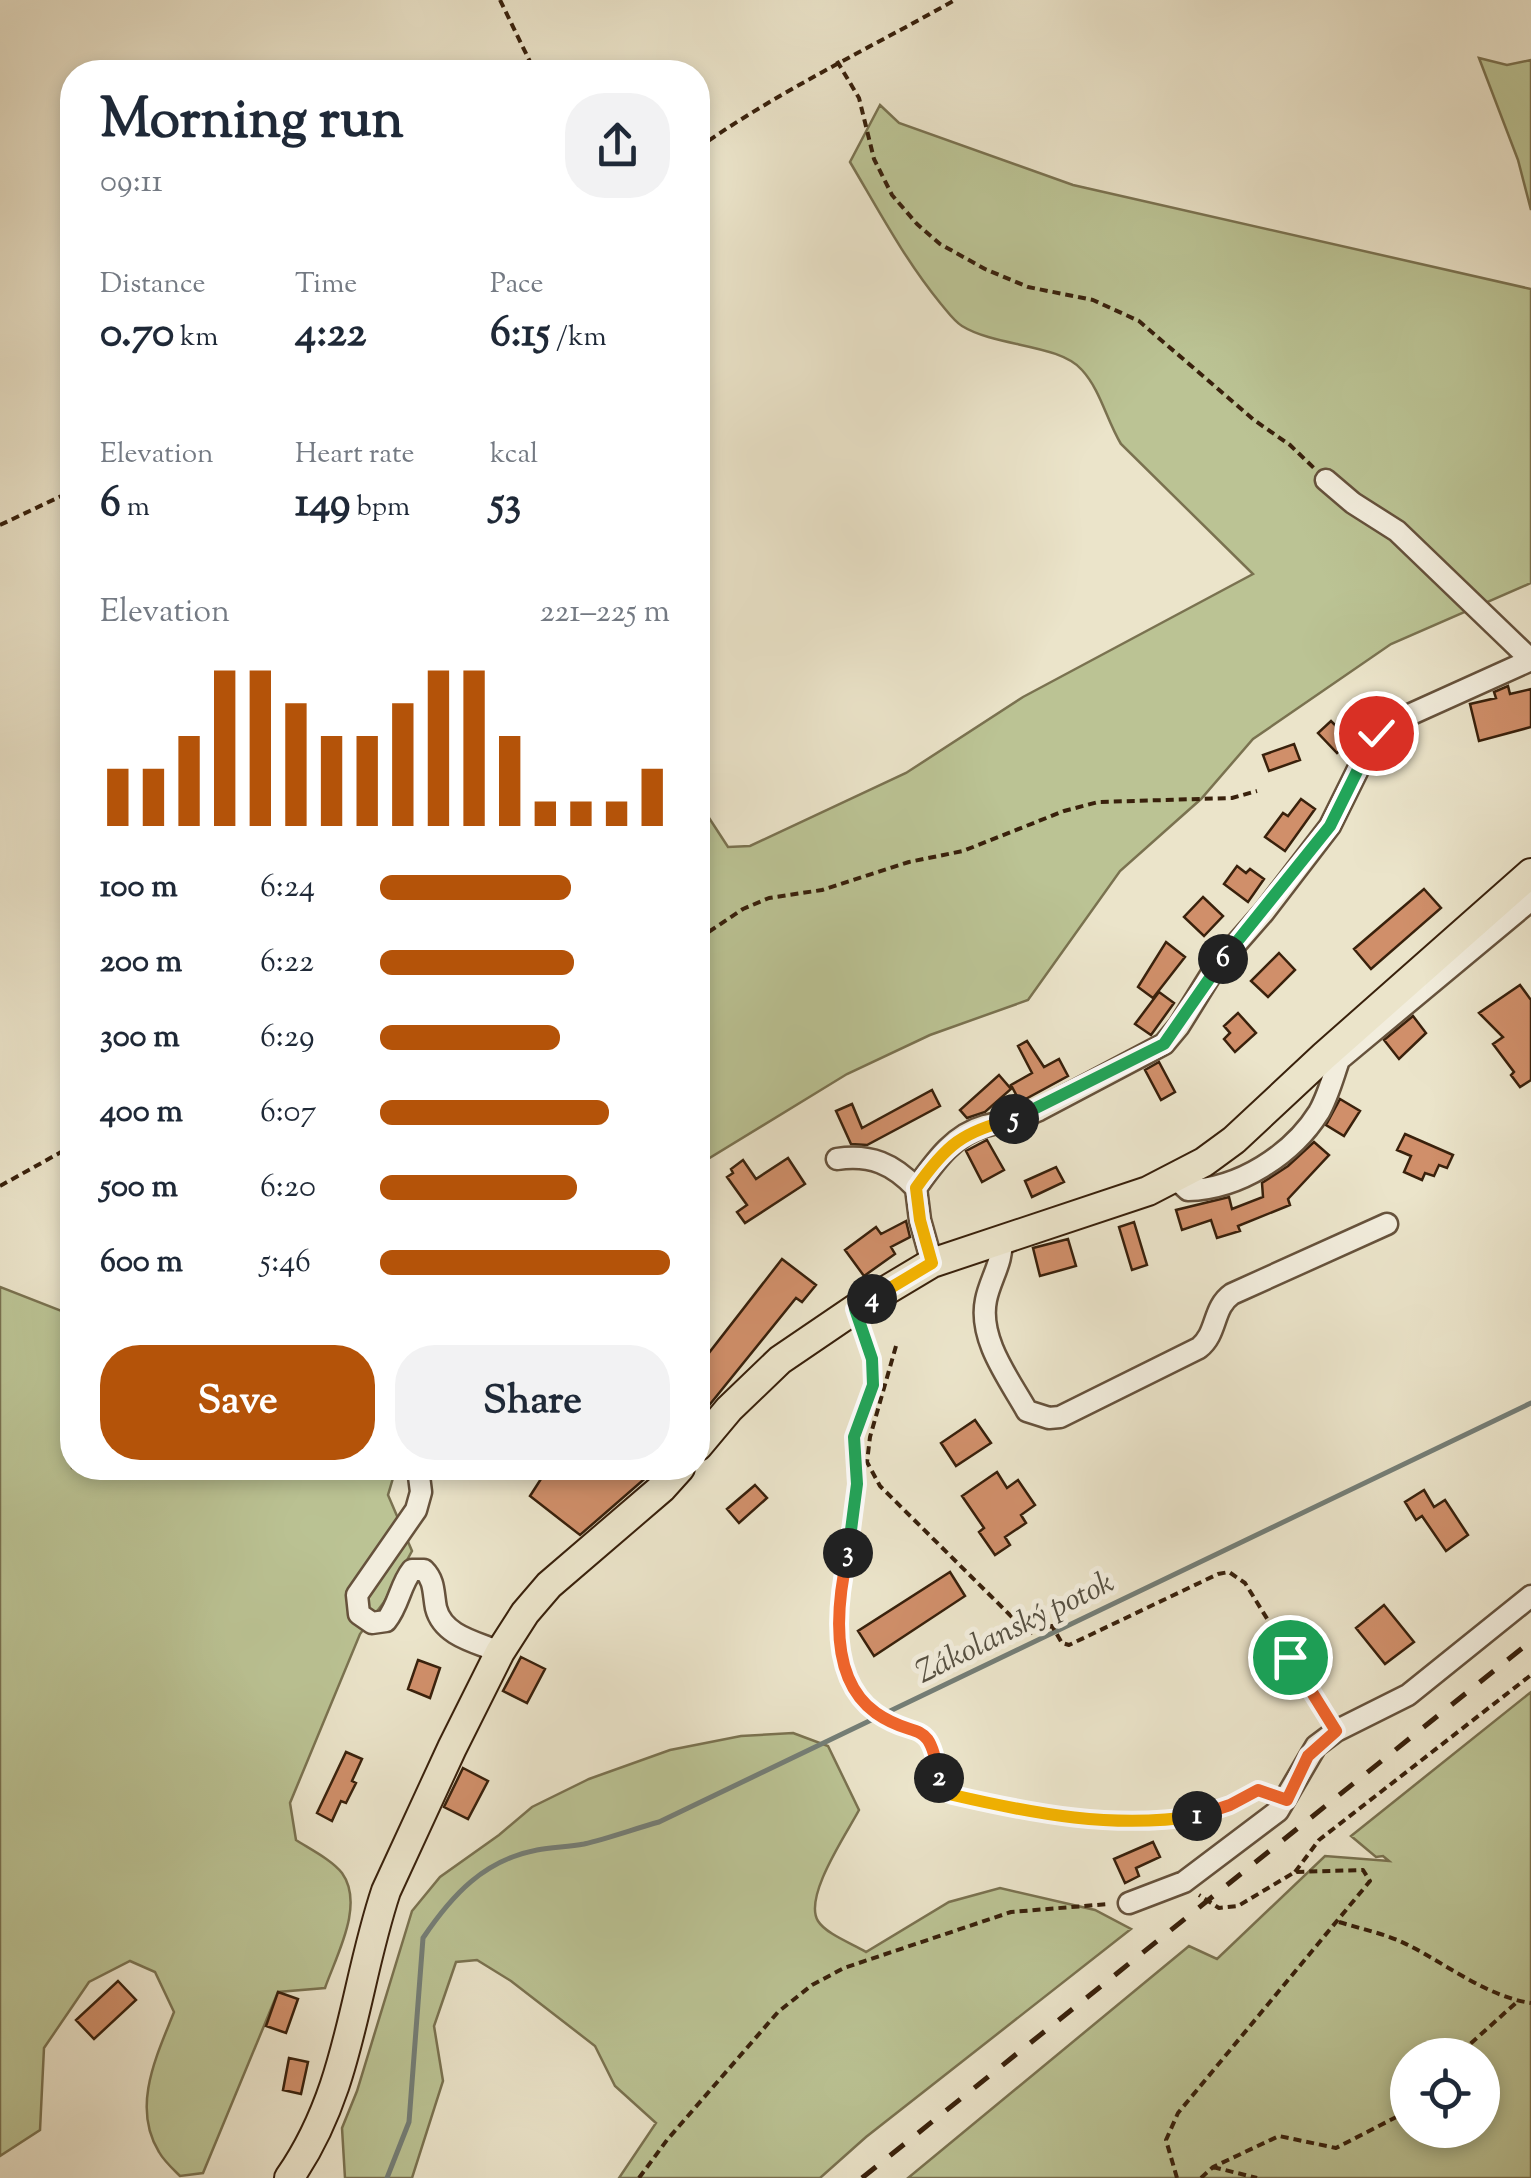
<!DOCTYPE html>
<meta charset="utf-8">
<style>
body{margin:0;font-family:"Sorts Mill Goudy",serif;background:#f2f2f3;color:#1f2937;height:100vh;display:flex;flex-direction:column;font-size:38px;white-space:nowrap}
*{box-sizing:border-box;margin:0}
p{font-size:32px;color:#747a83}
.icon{flex:none;width:55px;height:55px;fill:none;stroke:currentColor;stroke-width:2;stroke-linecap:round;stroke-linejoin:round}
.map{position:relative;flex:1;overflow:hidden}
.drawer{position:absolute;left:60px;top:60px;width:650px;height:1420px;display:flex;flex-direction:column;background:#fff;border-radius:40px;box-shadow:0 5px 15px #0003}
.drawer>*{flex:none}
.fabs{position:absolute;left:1390px;top:2038px;display:grid;gap:20px}
.fabs a{display:grid;place-items:center;width:110px;height:110px;border-radius:50%;background:#fff;box-shadow:0 5px 15px #0003;font-size:50px}
.pin{position:absolute;display:grid;place-items:center;width:85px;height:85px;color:#fff;margin:-42px;border:5px solid #fff;border-radius:50%;box-shadow:0 2px 10px #0007}
.km{position:absolute;width:50px;height:50px;margin:-25px;border-radius:50%;background:#222;color:#fff;font-size:28px;line-height:50px;text-align:center}
.round{display:grid;place-items:center;flex:none;width:105px;height:105px;border-radius:40px;background:#f2f2f3}
.head{display:flex;align-items:center;justify-content:space-between;height:170px;padding:0 40px}
h1{font-size:55px;font-weight:800;line-height:75px}
.metrics{display:grid;grid-template-columns:repeat(3,1fr);gap:15px;height:170px;padding:10px 40px}
.metrics div{display:grid;align-content:center}
.metrics b{font-size:42px;font-weight:800}
.metrics small{font-size:28px;font-weight:400}
.metrics p{font-size:28px}
.chart{height:280px;padding:20px 40px}
.chart p{display:flex;justify-content:space-between}
.chart svg{width:100%;height:180px;margin-top:10px;stroke:#b45309;stroke-width:6}
.primary-button{display:flex;gap:20px;margin-top:auto;padding:20px 40px}
.primary-button a{flex:1;height:115px;border-radius:40px;background:#b45309;color:#fff;font-size:40px;font-weight:800;line-height:115px;text-align:center}
.primary-button a+a{background:#f2f2f3;color:#1f2937}
ul{padding:0 40px;list-style:none;font-size:32px}
li{display:grid;grid-template-columns:160px 120px 1fr;align-items:center;height:75px}
li i{height:25px;border-radius:12px;background:#b45309}
.map>svg:first-child{display:block}
</style>
<div class="map">
<svg width="1531" height="2178" viewBox="0 0 1531 2178">
<rect width="100%" height="100%" fill="#ebe4ca"/>
<filter id="stains"><feTurbulence type="fractalNoise" baseFrequency=".002" numOctaves="4"/><feColorMatrix values="0 0 0 0 .2 0 0 0 0 .09 0 0 0 0 .02 0 0 0 .5 -.17"/></filter>
<radialGradient id="worn" r=".72"><stop offset=".6" stop-color="#630" stop-opacity="0"/><stop offset="1" stop-color="#630" stop-opacity=".3"/></radialGradient>
<!-- green -->
<path fill="#bbc394" stroke="#7a7250" stroke-width="2.5" fill-rule="evenodd" d="M1479,58L1507,65L1531,60V210L1518,160Z
M880,105L899,123L1073,185L1531,289V583L1391,644L1253,739L1201,799L1120,871L1028,1000L930,1035L847,1074L698,1165V801L728,847L750,846L906,773L1023,697L1253,574L1121,444C1106,419 1101,391 1082,370C1060,344 996,347 962,326C954,321 947,311 941,304C905,260 879,211 850,162Z
M0,1287L72,1315V1468H396L388,1495L412,1551L384,1602L360,1634L290,1803L296,1840C310,1849 332,1860 342,1873C365,1905 336,1956 325,1988L278,1992L203,2173L180,2176C173,2169 164,2161 159,2152C131,2107 157,2055 174,2012L155,1972L130,1961L89,1982L44,2048L40,2130L0,2156Z
M1531,1692V2178H908L1189,1946L1217,1959L1325,1856L1389,1861L1383,1856L1376,1857L1351,1836ZM1408,2055H1482V2130H1408Z
M793,1733L828,1746L859,1810C847,1833 803,1897 818,1921C826,1934 853,1944 866,1952L949,1902L1000,1888L1095,1910L1131,1929L866,2137L820,2178H619L656,2123L615,2086L595,2046L511,1981L477,1960L456,1962L434,2026L443,2081L412,2178H345L342,2128L357,2091L412,1911L440,1877L499,1835L532,1807L589,1779L670,1750L741,1736Z"/>
<g fill="none" stroke-linecap="round" stroke-linejoin="round">
<!-- stream -->
<path stroke="#747e77" stroke-width="5" d="M387,2178L409,2122L423,1938C452,1895 484,1860 537,1850C552,1847 568,1847 584,1844C609,1838 634,1829 659,1822L1531,1403"/>
</g>
<!-- building -->
<path fill="#d08f6a" stroke="#39210c" stroke-width="2.5" d="M1508,686L1510,694L1531,689V727L1479,741L1470,704L1496,698L1494,692Z
M1350,713L1360,724L1357,734L1337,753L1318,733L1331,721L1336,726Z
M1294,744L1300,760L1269,771L1263,755Z
M1301,799L1315,809L1285,851L1265,837L1283,813L1288,816Z
M1237,866L1246,873L1250,869L1264,879L1248,902L1224,884Z
M1424,889L1441,908L1371,969L1354,949Z
M1203,897L1223,916L1204,936L1184,917Z
M1166,942L1185,957L1153,998L1138,987Z
M1279,953L1295,970L1268,997L1251,981Z
M1520,985L1531,1000V1080L1520,1087L1511,1075L1514,1072L1493,1044L1503,1037L1479,1013Z
M1159,992L1174,1003L1151,1035L1135,1024Z
M1238,1013L1256,1033L1235,1052L1224,1039L1230,1033L1224,1026Z
M1413,1016L1426,1033L1399,1059L1384,1040Z
M1027,1041L1044,1067L1059,1059L1068,1076L1020,1102L1011,1085L1032,1073L1018,1046Z
M1159,1062L1175,1092L1161,1100L1145,1070Z
M999,1075L1011,1089L985,1112L967,1118L960,1110Z
M932,1090L940,1106L867,1145L851,1144L836,1111L852,1104L862,1128Z
M1340,1099L1360,1111L1344,1136L1326,1125Z
M1405,1134L1453,1155L1447,1168L1439,1165L1434,1176L1425,1173L1422,1180L1404,1172L1411,1156L1397,1150Z
M987,1140L1004,1170L982,1182L966,1151Z
M1314,1142L1329,1155L1288,1199L1290,1205L1238,1226L1240,1231L1217,1238L1211,1220L1182,1230L1176,1210L1229,1197L1232,1209L1263,1197L1262,1183L1288,1166Z
M788,1158L805,1184L745,1223L737,1212L747,1205L727,1177L733,1173L731,1169L743,1160L756,1179Z
M1056,1167L1064,1182L1032,1197L1025,1181Z
M906,1221L910,1237L891,1247L895,1254L864,1276L845,1250L876,1227L881,1234Z
M1134,1222L1147,1265L1132,1270L1119,1227Z
M1068,1239L1076,1266L1040,1276L1033,1248Z
M782,1259L816,1285L802,1302L796,1298L698,1419V1367Z
M975,1420L991,1443L956,1466L941,1443Z
M548,1468H657L580,1535L530,1496Z
M997,1472L1007,1488L1018,1480L1035,1505L1021,1515L1026,1523L1005,1537L1010,1545L995,1555L979,1532L984,1528L962,1496Z
M755,1485L767,1498L739,1523L727,1509Z
M1424,1490L1434,1507L1445,1500L1468,1535L1446,1551L1422,1516L1416,1520L1405,1502Z
M950,1572L965,1596L874,1656L858,1631Z
M1384,1605L1414,1642L1385,1664L1356,1628Z
M521,1657L545,1669L527,1703L503,1691Z
M418,1660L440,1668L430,1698L408,1689Z
M346,1752L362,1759L352,1781L356,1783L346,1803L341,1801L332,1821L317,1813Z
M463,1768L488,1781L468,1819L444,1807Z
M1153,1842L1160,1857L1136,1868L1139,1876L1125,1883L1114,1859Z
M118,1981L136,2000L94,2039L76,2020Z
M278,1992L298,1999L286,2033L266,2026Z
M289,2058L308,2062L301,2094L283,2090Z"/>
<g fill="none" stroke-linecap="round" stroke-linejoin="round">
<!-- minor casing -->
<g stroke="#66523c" stroke-width="25">
<path id="minor" d="M1326,480L1353,503L1397,531L1529,658
M1340,1059L1531,900
M837,1159C871,1154 893,1164 916,1188
M1175,1178L1188,1190C1239,1189 1292,1155 1319,1112C1328,1096 1333,1077 1339,1060
M1001,1239C1004,1261 990,1279 986,1300C978,1339 1009,1379 1027,1411L1049,1418L1060,1417L1199,1348C1218,1333 1212,1308 1232,1294L1387,1224
M932,1263L920,1220L916,1188C935,1162 953,1135 985,1126C1004,1121 1021,1118 1039,1110L1164,1044L1179,1026L1215,968L1264,912L1330,826L1376,733L1398,720L1531,660
M418,1468L421,1492L416,1510L357,1595L359,1614L372,1623L386,1621C399,1605 400,1585 412,1570H424C435,1581 433,1593 436,1608C443,1636 476,1642 500,1652
M1129,1903L1184,1882L1278,1811L1316,1746L1336,1731L1408,1695L1531,1596"/>
</g>
<!-- major casing -->
<g stroke="#39210c" stroke-width="32">
<path id="major" d="M698,1446L729,1409L780,1360L855,1309L932,1263L1148,1191L1204,1162L1234,1140L1324,1056L1531,873
M289,2178C351,2089 353,1990 386,1891L452,1748L500,1652L525,1613L549,1585L662,1488L680,1468"/>
</g>
<!-- path -->
<path stroke="#39210c" stroke-width="4" stroke-dasharray="8 5" stroke-linecap="butt" d="M500,0L535,72
M837,61L859,98L874,159L892,195L917,224L940,244L985,269L1028,287L1093,300L1139,321L1254,420L1290,445L1315,469
M698,148C779,91 868,49 955,0
M0,525L72,491
M698,939L743,909L769,898L822,890L909,862L963,851L1064,811L1098,802L1232,798L1257,791
M0,1186L72,1146
M863,1333C881,1387 868,1385 855,1435C850,1457 858,1481 856,1504C850,1557 826,1609 844,1662C853,1689 869,1714 896,1724C909,1728 921,1730 930,1741C942,1755 934,1775 944,1791C998,1818 1144,1831 1202,1815C1223,1810 1239,1797 1258,1790L1267,1791
M896,1346L870,1437L867,1462L880,1486L1026,1631L1031,1633L1052,1626L1062,1643L1069,1645L1218,1574L1229,1572L1245,1583L1326,1714
M1295,1872L1319,1840L1531,1675
M1339,1922C1361,1929 1387,1934 1408,1945C1446,1964 1488,1997 1531,2003
M1465,2055L1469,2045L1518,2001
M1213,2167L1257,2178
M639,2178L667,2140L778,2012L812,1985L844,1968L1011,1912L1109,1904
M1177,2178L1166,2140L1178,2113L1370,1881L1363,1870L1295,1872L1238,1906L1219,1908L1199,1895
M1201,2178L1213,2167L1279,2136L1336,2148L1408,2111"/>
<!-- minor -->
<use href="#minor" stroke="#f2eddd" stroke-width="20"/>
<!-- major -->
<use href="#major" stroke="#ebe4ca" stroke-width="28"/>
<!-- rail -->
<path stroke="#39210c" stroke-width="5" stroke-dasharray="18 18" stroke-linecap="butt" d="M862,2178L1531,1641"/>
</g>
<g fill="none" stroke-linecap="round" stroke-linejoin="round">
<!-- split-1 casing -->
<g stroke="#fff" stroke-width="20">
<path id="split-1" d="M1197,1816L1230,1805L1258,1790L1287,1800L1308,1756L1336,1731L1290,1657"/>
</g>
<!-- split-2 casing -->
<g stroke="#fff" stroke-width="20">
<path id="split-2" d="M939,1778L944,1791L953,1795C1035,1814 1113,1829 1197,1816"/>
</g>
<!-- split-3 casing -->
<g stroke="#fff" stroke-width="20">
<path id="split-3" d="M848,1553C837,1602 827,1678 876,1713C917,1742 929,1714 939,1778"/>
</g>
<!-- split-4 casing -->
<g stroke="#fff" stroke-width="20">
<path id="split-4" d="M848,1553L857,1484L854,1437L873,1385L872,1359L855,1309L872,1299"/>
</g>
<!-- split-5 casing -->
<g stroke="#fff" stroke-width="20">
<path id="split-5" d="M872,1299L932,1263L920,1220L916,1188C946,1145 963,1131 1014,1119"/>
</g>
<!-- split-6 casing -->
<g stroke="#fff" stroke-width="20">
<path id="split-6" d="M1014,1119L1164,1044L1223,959"/>
</g>
<!-- split-7 casing -->
<g stroke="#fff" stroke-width="20">
<path id="split-7" d="M1223,959L1330,826L1376,733"/>
</g>
<!-- split-1 -->
<use href="#split-1" stroke="#f0652b" stroke-width="12"/>
<!-- split-2 -->
<use href="#split-2" stroke="#f5b400" stroke-width="12"/>
<!-- split-3 -->
<use href="#split-3" stroke="#f0652b" stroke-width="12"/>
<!-- split-4 -->
<use href="#split-4" stroke="#22a559" stroke-width="12"/>
<!-- split-5 -->
<use href="#split-5" stroke="#f5b400" stroke-width="12"/>
<!-- split-6 -->
<use href="#split-6" stroke="#22a559" stroke-width="12"/>
<!-- split-7 -->
<use href="#split-7" stroke="#22a559" stroke-width="12"/>
</g>
<g text-anchor="middle" stroke-width="10" stroke-linejoin="round" paint-order="stroke">
<!-- water labels -->
<g font-size="32" font-style="italic" fill="#565042" stroke="#f2eddd">
<text transform="translate(1014 1626) rotate(-26)" y="11">Zákolanský potok</text>
</g>
</g>
<rect width="100%" height="100%" filter="url(#stains)"/>
<rect width="100%" height="100%" fill="url(#worn)"/>
</svg>
<div class="fabs">
<a><svg class="icon" aria-label="locate" viewBox="0 0 24 24"><circle cx="12" cy="12" r="6"/><path d="M12 2v4M12 18v4M2 12h4M18 12h4"/></svg></a>
</div>
<div class="pin" style="left:1290px;top:1657px;background:#1e9e55"><svg class="icon" aria-label="arrive" viewBox="0 0 24 24"><path d="M6 21V4h12l-3 4 3 4H6"/></svg></div>
<div class="pin" style="left:1376px;top:733px;background:#d93025"><svg class="icon" aria-label="check" viewBox="0 0 24 24"><path d="M5 12l5 5 9-10"/></svg></div>
<b class="km" style="left:1197px;top:1816px">1</b>
<b class="km" style="left:939px;top:1778px">2</b>
<b class="km" style="left:848px;top:1553px">3</b>
<b class="km" style="left:872px;top:1299px">4</b>
<b class="km" style="left:1014px;top:1119px">5</b>
<b class="km" style="left:1223px;top:959px">6</b>
<section class="drawer">
<div class="head"><div><h1>Morning run</h1><p>09:11</p></div><a class="round"><svg class="icon" aria-label="share" viewBox="0 0 24 24"><path d="M12 15V3M7 8l5-5 5 5M5 13v7h14v-7"/></svg></a></div>
<div class="metrics">
<div><p>Distance</p><b>0.70<small> km</small></b></div>
<div><p>Time</p><b>4:22</b></div>
<div><p>Pace</p><b>6:15<small> /km</small></b></div>
</div>
<div class="metrics">
<div><p>Elevation</p><b>6<small> m</small></b></div>
<div><p>Heart rate</p><b>149<small> bpm</small></b></div>
<div><p>kcal</p><b>53</b></div>
</div>
<div class="chart"><p><span>Elevation</span>221–225 m</p>
<svg viewBox="0 0 160 44" preserveAspectRatio="none"><path d="M5 44V30M15 44V30M25 44V22M35 44V6M45 44V6M55 44V14M65 44V22M75 44V22M85 44V14M95 44V6M105 44V6M115 44V22M125 44V38M135 44V38M145 44V38M155 44V30"/></svg>
</div>
<ul>
<li><b>100 m</b>6:24<i style="width:66%"></i></li>
<li><b>200 m</b>6:22<i style="width:67%"></i></li>
<li><b>300 m</b>6:29<i style="width:62%"></i></li>
<li><b>400 m</b>6:07<i style="width:79%"></i></li>
<li><b>500 m</b>6:20<i style="width:68%"></i></li>
<li><b>600 m</b>5:46<i style="width:100%"></i></li>
</ul>
<div class="primary-button"><a>Save</a><a>Share</a></div>
</section>
</div>
